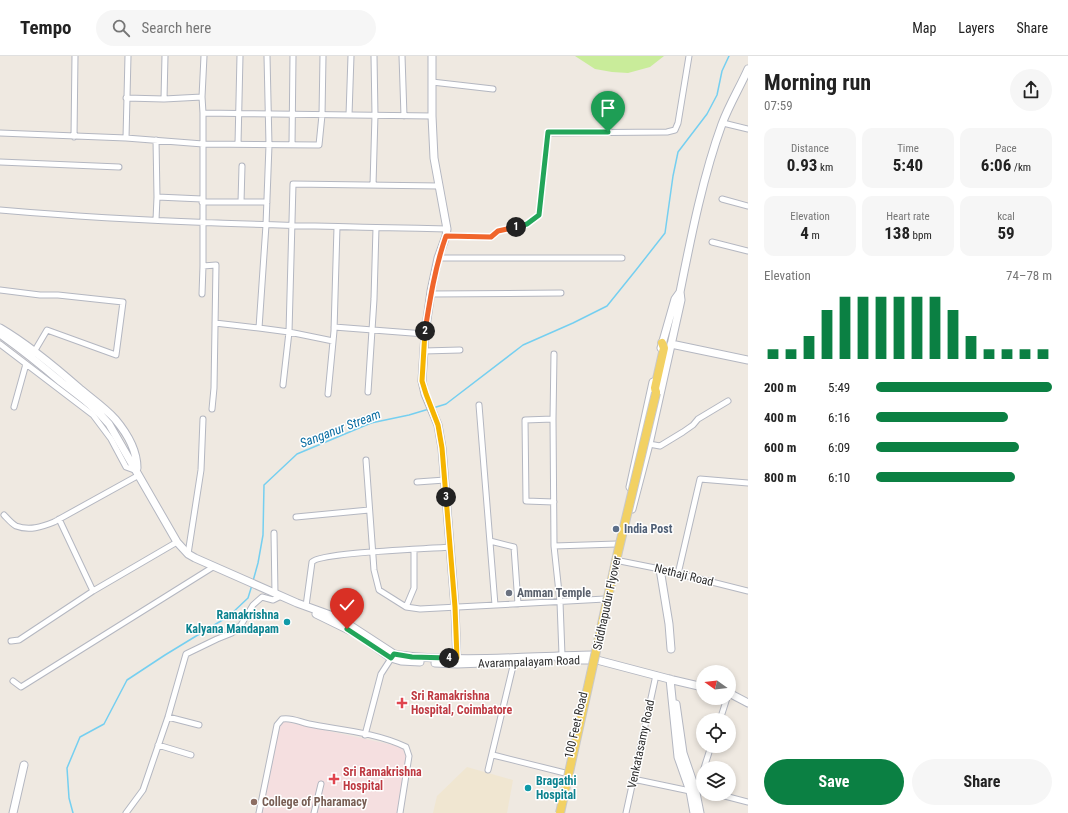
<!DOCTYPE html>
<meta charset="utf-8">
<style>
body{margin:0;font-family:"Roboto Condensed",sans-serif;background:#f6f6f6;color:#222;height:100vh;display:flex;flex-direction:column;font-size:15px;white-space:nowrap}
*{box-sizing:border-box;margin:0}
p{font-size:13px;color:#767676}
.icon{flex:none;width:22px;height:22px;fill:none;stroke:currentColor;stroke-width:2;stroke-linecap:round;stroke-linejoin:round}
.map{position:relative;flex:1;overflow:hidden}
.panel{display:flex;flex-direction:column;background:#fff;width:320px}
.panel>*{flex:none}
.needle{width:26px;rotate:284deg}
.controls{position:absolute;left:696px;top:609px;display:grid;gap:8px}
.controls a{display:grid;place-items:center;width:40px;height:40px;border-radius:50%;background:#fff;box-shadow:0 2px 6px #0003;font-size:20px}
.pin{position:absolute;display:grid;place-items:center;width:34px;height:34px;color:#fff;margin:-41px -17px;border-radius:50% 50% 50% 0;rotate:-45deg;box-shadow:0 0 4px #0007}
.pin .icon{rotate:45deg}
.km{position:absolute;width:20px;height:20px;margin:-10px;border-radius:50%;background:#222;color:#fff;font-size:11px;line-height:20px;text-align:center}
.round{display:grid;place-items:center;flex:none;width:42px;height:42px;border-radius:21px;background:#f6f6f6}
.overview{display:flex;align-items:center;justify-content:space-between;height:68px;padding:0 16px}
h1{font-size:22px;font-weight:700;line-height:30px}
.figures{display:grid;grid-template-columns:repeat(3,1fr);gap:6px;height:68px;padding:4px 16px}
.figures div{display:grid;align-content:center;border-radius:10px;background:#f6f6f6;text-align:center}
.figures b{font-size:17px;font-weight:700}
.figures small{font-size:11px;font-weight:400}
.figures p{font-size:11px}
.chart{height:112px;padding:8px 16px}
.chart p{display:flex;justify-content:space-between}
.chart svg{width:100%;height:72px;margin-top:4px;stroke:#0b8043;stroke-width:6}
.action{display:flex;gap:8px;margin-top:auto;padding:8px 16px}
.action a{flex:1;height:46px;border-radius:24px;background:#0b8043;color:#fff;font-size:16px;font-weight:700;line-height:46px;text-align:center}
.action a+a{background:#f6f6f6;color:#222}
ul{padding:0 16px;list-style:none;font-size:13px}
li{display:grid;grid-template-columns:64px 48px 1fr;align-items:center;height:30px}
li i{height:10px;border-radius:5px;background:#0b8043}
header{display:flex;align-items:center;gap:24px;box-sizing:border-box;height:56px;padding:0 20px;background:#fff;border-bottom:1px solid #e0e0e0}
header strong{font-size:19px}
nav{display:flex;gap:22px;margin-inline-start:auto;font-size:14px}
.search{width:280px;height:36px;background:#f6f6f6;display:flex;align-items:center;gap:10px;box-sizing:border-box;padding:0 14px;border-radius:22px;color:#767676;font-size:15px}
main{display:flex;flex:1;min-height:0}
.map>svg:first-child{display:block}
</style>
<header>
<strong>Tempo</strong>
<div class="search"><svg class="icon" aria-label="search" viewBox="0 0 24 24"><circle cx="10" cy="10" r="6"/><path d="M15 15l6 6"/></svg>Search here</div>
<nav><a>Map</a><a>Layers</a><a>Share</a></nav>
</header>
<main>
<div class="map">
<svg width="748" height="757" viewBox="0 0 748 757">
<rect width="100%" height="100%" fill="#efe9e1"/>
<!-- education -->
<path fill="#f0e6d1" d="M467,711L513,724L507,757H433L437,740Z"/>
<!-- medical -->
<path fill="#f5dfe0" d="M278,664L402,691L406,701L398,757H258Z"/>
<!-- pitch -->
<path fill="#c9ec9a" d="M575,0H664L650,11L628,17L612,16L595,13Z"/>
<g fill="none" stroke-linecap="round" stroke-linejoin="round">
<!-- stream -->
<path stroke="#75cff0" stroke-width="1.5" d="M433,352L446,348L523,289L573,267L607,250L636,214L665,177L673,120L678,96L707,58L717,39L722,15L729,0
M253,525L258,507L263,479L264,429L297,398L371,367L409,359L429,353
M73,757L69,742L67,712L80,681L104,668L127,624L165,599L229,560L248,542L252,529"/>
<!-- street casing -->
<g stroke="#b4b7c1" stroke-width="7">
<path id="street" d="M204,0L202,41L203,57L432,60
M402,0L404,60
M432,26L493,33
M126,42L164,43L165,0
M164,43L202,41
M203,57V210L216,209L214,332L212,353
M349,59L351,0
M723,67L748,73
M0,77L126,82L128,0
M74,81L75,0
M126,82L203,88L319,89L322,59L323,0
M156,84L157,141L156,164
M238,88L240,0
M292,89L293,0
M0,106L119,111
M373,129L375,59L374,0
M157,141L202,143
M722,143L748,150
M202,146H267
M241,146L242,110
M0,154C149,167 298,170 447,173
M446,180L491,181L498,175L527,168L539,159L548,77L667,76L675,74L678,67L689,0
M712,186L748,195
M438,202H622
M0,234L40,239H58L123,246L116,299L47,274L34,296
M202,238L203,210
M431,238L561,237
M215,267L259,272L266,169L269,89L267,0
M334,271L425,278
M259,272L289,276L333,285
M0,288L93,359L111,383L126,411L137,415
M424,295L460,294
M554,298L553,363L554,490L560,546L562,599
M283,329L289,276L293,128L439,130
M368,336L374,243L376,172
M328,338L334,275L337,171
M479,349L495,549
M14,351L26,308
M553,363L525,364L526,445L554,446
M649,388L660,390L683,376L693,369L698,363L728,345
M366,404L374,514L379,534L406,551L420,553L605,543
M417,426L445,424
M4,459C7,462 12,468 16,470C29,475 42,471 54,466L139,419
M296,461L369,454
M59,463L93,535
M274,477L275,538
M490,485L514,491L518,548
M554,490L617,488
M188,498L201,414L203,363
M615,504L660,513L748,535
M678,518L700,423L748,427
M306,550L312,506C321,496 429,493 450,491
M406,551L414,532V494
M11,585L19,584L93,535L177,486
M13,625L21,631L213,511
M168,661L199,669
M720,664L727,642
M365,679L381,618L392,601
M158,689L191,699
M493,699L565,717
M704,712L711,690
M488,714L514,606
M703,715L700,725L695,732L703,734
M633,723L690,735L692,733
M717,738L748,746
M126,757L143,734L168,661L186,598L217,583L232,577L241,569L253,549L262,541L273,544L281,540
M259,757L277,669L282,663C292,661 299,666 309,668C341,674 377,677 406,691L409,700L400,757
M314,757L321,728
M626,757L656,619"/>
</g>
<!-- secondary casing -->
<g stroke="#b4b7c1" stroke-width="9">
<path id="secondary" d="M432,0V60L434,102L447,173L446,180L438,202L431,235L425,278L422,325L425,338L438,369L442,392L455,551L457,608
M0,272C29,289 55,311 80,333C92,343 105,352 115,363C126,376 137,394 137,412
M0,278C21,293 41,309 61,326C78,339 95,351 109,368L177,486L188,498L195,502L297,547L333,560L348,568L394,598L399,599C463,607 528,600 592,599
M671,288L748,304
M661,292L675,243L680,236
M630,431L653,326
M632,453L649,388L681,244L680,236C691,181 703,120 722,68C729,49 740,31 748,13
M660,513L669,568L671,593
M316,558L357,578L391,602L401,605L420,606
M559,604H597L673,624L703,631
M435,607L457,608L538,605
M670,623L678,701L690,735L694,757
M729,637L748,647
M676,648L683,697L695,732L700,757
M13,757L24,709"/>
</g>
<!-- primary casing -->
<g stroke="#c9c9c9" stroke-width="10">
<path id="primary" d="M656,337L655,332L664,292L662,287"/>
</g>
<!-- street -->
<use href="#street" stroke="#fff" stroke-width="5"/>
<!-- secondary -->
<use href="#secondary" stroke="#fff" stroke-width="7"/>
<!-- primary -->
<use href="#primary" stroke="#f2d163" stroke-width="8"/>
<!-- primary-bridge casing -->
<g stroke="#c9c9c9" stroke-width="10" stroke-linecap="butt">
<path id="primary-bridge" d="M560,757L618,496L656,337"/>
</g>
<!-- primary-bridge -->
<use href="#primary-bridge" stroke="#f2d163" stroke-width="8"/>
</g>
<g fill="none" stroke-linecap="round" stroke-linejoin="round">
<!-- split-1 casing -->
<g stroke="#fff" stroke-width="8">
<path id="split-1" d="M516,171L527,168L539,159L548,76H608"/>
</g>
<!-- split-2 casing -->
<g stroke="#fff" stroke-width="8">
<path id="split-2" d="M425,275C430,243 435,211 446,180L491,181L498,175L516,171"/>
</g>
<!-- split-3 casing -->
<g stroke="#fff" stroke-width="8">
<path id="split-3" d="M425,275L422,325L426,338L438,369L442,392L446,441"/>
</g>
<!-- split-4 casing -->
<g stroke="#fff" stroke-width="8">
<path id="split-4" d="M446,441L455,551L457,602H449"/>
</g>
<!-- split-5 casing -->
<g stroke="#fff" stroke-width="8">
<path id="split-5" d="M347,573L391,602L394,598L412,601L449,602"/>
</g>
<!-- split-1 -->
<use href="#split-1" stroke="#22a559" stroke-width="5"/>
<!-- split-2 -->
<use href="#split-2" stroke="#f0652b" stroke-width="5"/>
<!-- split-3 -->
<use href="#split-3" stroke="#f5b400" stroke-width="5"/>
<!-- split-4 -->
<use href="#split-4" stroke="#f5b400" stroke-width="5"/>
<!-- split-5 -->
<use href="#split-5" stroke="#22a559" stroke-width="5"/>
</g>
<!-- markers -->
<circle fill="#5c6f8a" stroke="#fff" stroke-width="1.5" cx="616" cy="473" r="4"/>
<circle fill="#6b7280" stroke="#fff" stroke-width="1.5" cx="509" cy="537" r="4"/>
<g fill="#0f9aa8" stroke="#fff" stroke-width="1.5">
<circle cx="287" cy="566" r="4"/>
<circle cx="528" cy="732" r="4"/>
</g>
<g fill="#e0444e" stroke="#fff" stroke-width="1.5">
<path d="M400 641h4v4h4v4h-4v4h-4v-4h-4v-4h4z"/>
<path d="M332 717h4v4h4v4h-4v4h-4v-4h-4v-4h4z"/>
</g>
<circle fill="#8d6e63" stroke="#fff" stroke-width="1.5" cx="254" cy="746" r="4"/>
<g text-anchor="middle" stroke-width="3" stroke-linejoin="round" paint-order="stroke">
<!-- service labels -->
<g font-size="12" font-weight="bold" fill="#4e5e75" stroke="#fff" text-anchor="start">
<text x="624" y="477">India Post</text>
</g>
<!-- street labels -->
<g font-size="12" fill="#2e2e2e" stroke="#fff">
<text transform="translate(684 519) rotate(14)" y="4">Nethaji Road</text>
<text transform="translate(607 547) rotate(-78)" y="4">Siddhapudur Flyover</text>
<text transform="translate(529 606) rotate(-2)" y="4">Avarampalayam Road</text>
<text transform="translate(576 669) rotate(-77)" y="4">100 Feet Road</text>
<text transform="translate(641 688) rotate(-78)" y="4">Venkatasamy Road</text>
</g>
<!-- worship labels -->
<g font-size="12" font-weight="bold" fill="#5b616d" stroke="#fff" text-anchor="start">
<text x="517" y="541">Amman Temple</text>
</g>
<!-- culture labels -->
<g font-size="12" font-weight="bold" fill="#0d838f" stroke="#fff" text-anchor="end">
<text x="279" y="563">Ramakrishna<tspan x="279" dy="14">Kalyana Mandapam</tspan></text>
<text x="536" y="729" text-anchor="start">Bragathi<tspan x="536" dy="14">Hospital</tspan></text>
</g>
<!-- health labels -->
<g font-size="12" font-weight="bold" fill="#be3a42" stroke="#fff" text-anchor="start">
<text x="411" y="644">Sri Ramakrishna<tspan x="411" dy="14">Hospital, Coimbatore</tspan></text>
<text x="343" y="720">Sri Ramakrishna<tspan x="343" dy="14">Hospital</tspan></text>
</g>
<!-- education labels -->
<g font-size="12" font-weight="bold" fill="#785e54" stroke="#fff" text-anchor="start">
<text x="262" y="750">College of Pharamacy</text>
</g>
<!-- water labels -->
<g font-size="13" font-style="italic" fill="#0d6fa3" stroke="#fff">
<text transform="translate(340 372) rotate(-21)" y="5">Sanganur Stream</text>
</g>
</g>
</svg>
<div class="controls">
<a><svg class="needle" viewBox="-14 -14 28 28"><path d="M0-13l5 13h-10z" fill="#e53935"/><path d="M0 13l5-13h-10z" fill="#767676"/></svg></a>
<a><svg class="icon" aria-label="locate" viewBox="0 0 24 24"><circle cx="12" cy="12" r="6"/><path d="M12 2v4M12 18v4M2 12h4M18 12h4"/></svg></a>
<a><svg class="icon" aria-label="layers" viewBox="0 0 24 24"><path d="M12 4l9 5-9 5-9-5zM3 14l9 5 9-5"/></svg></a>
</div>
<div class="pin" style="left:608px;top:76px;background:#1e9e55"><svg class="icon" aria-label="arrive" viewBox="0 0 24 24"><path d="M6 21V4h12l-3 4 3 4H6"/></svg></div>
<div class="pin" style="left:347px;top:573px;background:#d93025"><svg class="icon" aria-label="check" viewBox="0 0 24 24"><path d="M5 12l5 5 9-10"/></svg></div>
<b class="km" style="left:516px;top:171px">1</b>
<b class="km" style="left:425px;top:275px">2</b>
<b class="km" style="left:446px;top:441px">3</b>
<b class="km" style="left:449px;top:602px">4</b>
</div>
<section class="panel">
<div class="overview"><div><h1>Morning run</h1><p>07:59</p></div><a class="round"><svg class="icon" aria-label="share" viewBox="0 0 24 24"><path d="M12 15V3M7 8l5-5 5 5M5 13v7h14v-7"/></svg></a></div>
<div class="figures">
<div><p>Distance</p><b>0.93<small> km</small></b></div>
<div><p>Time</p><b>5:40</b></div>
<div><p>Pace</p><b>6:06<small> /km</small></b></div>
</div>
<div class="figures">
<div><p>Elevation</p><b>4<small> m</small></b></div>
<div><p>Heart rate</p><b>138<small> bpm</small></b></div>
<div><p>kcal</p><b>59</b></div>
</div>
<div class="chart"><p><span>Elevation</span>74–78 m</p>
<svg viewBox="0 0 160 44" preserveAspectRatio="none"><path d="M5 44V38M15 44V38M25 44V30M35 44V14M45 44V6M55 44V6M65 44V6M75 44V6M85 44V6M95 44V6M105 44V14M115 44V30M125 44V38M135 44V38M145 44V38M155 44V38"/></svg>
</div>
<ul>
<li><b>200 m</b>5:49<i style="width:100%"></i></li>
<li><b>400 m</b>6:16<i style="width:75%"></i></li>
<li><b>600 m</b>6:09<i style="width:81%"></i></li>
<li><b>800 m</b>6:10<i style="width:79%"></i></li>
</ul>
<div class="action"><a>Save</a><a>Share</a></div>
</section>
</main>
